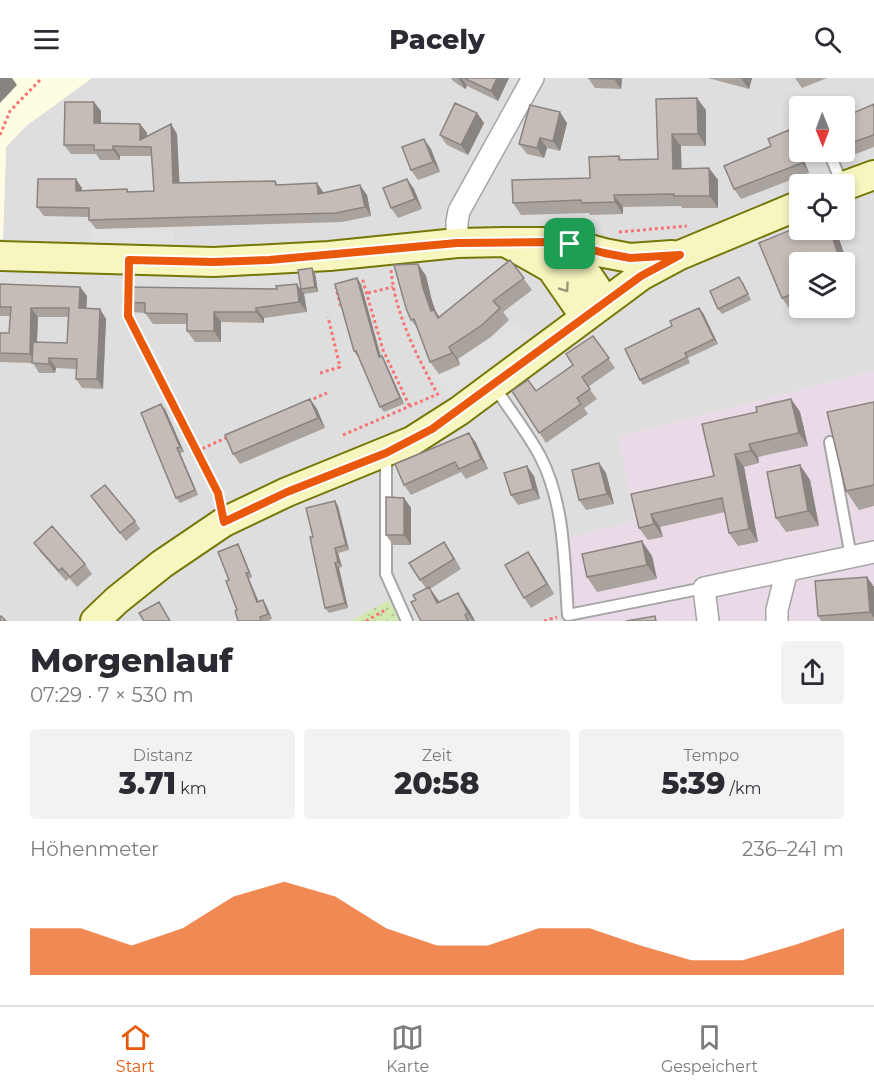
<!DOCTYPE html>
<html lang="de">
<meta charset="utf-8">
<style>
body{margin:0;font-family:Montserrat,sans-serif;background:#f2f2f3;color:#2b2b33;height:100vh;display:flex;flex-direction:column;font-size:22px;white-space:nowrap}
*{box-sizing:border-box;margin:0}
p{font-size:20px;color:#7c7c81}
.icon{flex:none;width:33px;height:33px;fill:none;stroke:currentColor;stroke-width:2;stroke-linecap:round;stroke-linejoin:round}
.map{position:relative;height:543px;overflow:hidden}
.sheet{display:flex;flex-direction:column;background:#fff;flex:1}
.sheet>*{flex:none}
.needle{width:39px;rotate:179deg}
.tools{position:absolute;left:789px;top:18px;display:grid;gap:12px}
.tools a{display:grid;place-items:center;width:66px;height:66px;border-radius:6px;background:#fff;box-shadow:0 3px 9px #0003;font-size:30px}
.pin{position:absolute;display:grid;place-items:center;width:51px;height:51px;color:#fff;margin:-26px;border-radius:12px;box-shadow:0 3px 9px #0006}
.round{display:grid;place-items:center;flex:none;width:63px;height:63px;border-radius:6px;background:#f2f2f3}
.overview{display:flex;align-items:center;justify-content:space-between;height:102px;padding:0 30px}
h1{font-size:33px;font-weight:800;line-height:45px}
.figures{display:grid;grid-template-columns:repeat(3,1fr);gap:9px;height:102px;padding:6px 30px}
.figures div{display:grid;align-content:center;border-radius:6px;background:#f2f2f3;text-align:center}
.figures b{font-size:30px;font-weight:800}
.figures small{font-size:16px;font-weight:400}
.figures p{font-size:16px}
.chart{height:168px;padding:12px 30px}
.chart p{display:flex;justify-content:space-between}
.chart svg{width:100%;height:108px;margin-top:6px;fill:#ea580c;opacity:.7}
header{display:flex;justify-content:space-between;align-items:center;height:78px;padding:0 30px;background:#fff;font-size:27px;font-weight:800}
.tabs{display:flex;justify-content:space-around;align-items:center;height:84px;border-top:2px solid #e1e1e2;background:#fff;font-size:16px;color:#7c7c81}
.tabs a{display:grid;justify-items:center;gap:3px}
.tabs .current{color:#ea580c}
.map>svg:first-child{display:block}
</style>
<header><svg class="icon" aria-label="menu" viewBox="0 0 24 24"><path d="M4 6h16M4 12h16M4 18h16"/></svg>Pacely<svg class="icon" aria-label="search" viewBox="0 0 24 24"><circle cx="10" cy="10" r="6"/><path d="M15 15l6 6"/></svg></header>
<div class="map">
<svg width="874" height="543" viewBox="0 0 874 543">
<defs>
<pattern id="garden-dots" width="8" height="8" patternUnits="userSpaceOnUse" patternTransform="scale(1.5)"><rect width="8" height="8" fill="#d1e9b0"/><path d="M2 2h.1M6 6h.1" fill="none" stroke="#b3c897" stroke-width="1.8" stroke-linecap="round"/></pattern>
</defs>
<rect width="100%" height="100%" fill="#f1ede8"/>
<!-- residential -->
<path fill="#dfdede" fill-rule="evenodd" d="M92,0H874V293L619,359L635,443L569,515L563,541L558,543H400L389,522L351,543H0V161L3,160L6,69L26,48ZM800,28H844V74H800ZM800,106H844V152H800ZM800,184H844V230H800Z"/>
<!-- industrial -->
<path fill="#eadae8" d="M874,293V543H558L563,541L569,515L567,460L635,443L619,359Z"/>
<!-- education -->
<path fill="#fefce3" d="M0,0H92L26,48L6,69L3,161H0Z"/>
<!-- garden -->
<path fill="url(#garden-dots)" d="M389,522L400,543H351Z"/>
<!-- parking -->
<path fill="#e1e1e1" d="M91,150L174,151V167L90,165Z
M509,242L533,259L448,323L435,298L460,288L457,281L491,259Z"/>
<g fill="none" stroke-linecap="round" stroke-linejoin="round">
<!-- lane casing -->
<g stroke="#a5a5a5" stroke-width="14">
<path id="lane" d="M829,74L842,106
M494,308C509,331 527,354 540,378C565,426 564,483 568,537L704,510
M830,364L851,479
M386,375V496L407,543"/>
</g>
<!-- street casing -->
<g stroke="#a5a5a5" stroke-width="24">
<path id="street" d="M457,165V144L459,133L533,0
M708,543L704,510L874,474
M777,543V532L787,492"/>
</g>
<!-- secondary casing -->
<g stroke="#757708" stroke-width="32">
<path id="secondary" d="M844,108L874,97
M507,165L551,190L585,239
M553,167C581,185 588,196 605,224
M0,178L214,184L329,178L457,165L505,164H548L575,167L604,175L630,180L672,177
M95,543L117,522L162,486L224,444L287,414L412,363L459,333L641,198L680,177L800,127"/>
</g>
<!-- path -->
<path stroke="#f67574" stroke-width="3" stroke-dasharray="3 3" stroke-linecap="butt" d="M0,57L10,33L42,0
M619,154L687,148
M391,192C395,237 418,280 439,319
M356,205L363,203L383,272L410,329
M338,209L336,210L341,230
M368,215L393,209
M128,228V238L218,415L220,422
M320,295L340,289L328,239
M308,323L327,315
M343,357L438,316
M197,373L228,359
M366,543L387,531
M544,543L557,539"/>
<!-- lane -->
<use href="#lane" stroke="#fff" stroke-width="10"/>
<!-- street -->
<use href="#street" stroke="#fff" stroke-width="21"/>
<!-- secondary -->
<use href="#secondary" stroke="#f8f6bf" stroke-width="28"/>
</g>
<!-- wall -->
<path fill="#a9a29d" fill-rule="evenodd" d="M451,0H509L498,23L467,8L465,11L453,3Z
M588,0H622L621,11L595,10Z
M708,0H752L749,11Z
M795,0H827L802,10Z
M656,21L706,32V68H681V91L709,90L718,102V130H682L681,128L623,129V136L590,137L589,135L521,137L513,125L590,100L619,78L622,82L658,81Z
M874,26V69L840,82L835,74H844V39Z
M101,33V45L140,46L147,55V58L171,46L177,56L179,105L275,103L278,107L324,115L367,117L371,138L342,144L96,151L89,142V139L44,138L37,129L82,110V112L127,111L129,114L154,113L151,78H120V82H100L96,76H71L64,67Z
M477,35L484,45L468,77L447,67L440,57Z
M567,45L560,73L547,70L544,80L527,76L519,66Z
M789,52L796,62L809,95L741,121L734,111L771,68Z
M431,71L440,94L418,102L411,92Z
M407,101L414,111L422,131L398,140L391,130Z
M800,152H835L837,155L851,196L844,199V184H800V230H813L794,237L782,220Z
M510,182L532,212L503,234L509,242L491,259L458,281L460,287L439,296L430,284L418,251L411,242L418,186L426,198L432,223L436,234L439,239Z
M312,190L315,195L318,214L304,216L307,234L264,240V245L221,244V264H195L187,253V246H153L145,235L130,234L123,224L277,211H301Z
M743,204L751,222L722,236L718,231Z
M0,206L80,209L87,218L86,231H100L106,241L103,311L82,310L76,301V291L56,290L55,295H39L33,285L0,284V255H9L10,238H0ZM38,239H68L67,265L37,264Z
M361,206L381,278L385,283L404,326L384,334L380,329L358,278H357L354,273Z
M703,235L718,266L688,280L690,285L643,307L640,302Z
M593,258L615,290L588,309L597,321L584,330L588,336L546,365L512,313H536L573,287Z
M310,321L317,331L325,350L240,386L233,376Z
M791,321L800,334L808,368L758,379L759,385L744,389L758,464L738,468L729,455L725,434L660,449L663,459L648,462L639,450L631,416L714,398L757,334Z
M874,324V428L859,432L846,413Z
M165,331L184,374L180,375L198,417L180,425L176,420Z
M469,355L476,365L488,391L466,401L461,394L411,417L404,407Z
M599,385L606,395L614,426L586,432L579,422Z
M800,387L810,402L819,448L786,454L776,440Z
M534,398L540,421L518,427L511,417Z
M91,418L135,443L140,451L126,463Z
M404,420L411,430V467H393L386,457Z
M335,423L338,428L349,472L338,475L342,489L339,490L348,530L329,535L325,530L313,459Z
M34,465L85,486L92,496L77,509L69,500L66,503L41,475Z
M238,466L241,472L252,499L249,501L259,524L266,527L272,541L268,543H238L237,532L229,502Z
M451,474L461,491L430,511L439,524L468,530L475,543H421L416,522L426,510L420,502Z
M528,474L535,484L554,516L531,530L524,520Z
M652,478L657,501L597,514L587,499Z
M867,499L874,509V543H821L818,538Z"/>
<!-- shaded-wall -->
<path fill="#8a8480" d="M0,0H12L17,7L0,25Z
M459,0H462L467,8L465,11L459,1Z
M497,0H509L498,23L491,13Z
M614,0H622L621,11L614,1Z
M741,0H752L749,11Z
M697,20L706,32V68L698,56Z
M94,24L101,33V55L94,45Z
M560,34L567,45L560,73L553,63Z
M477,35L484,45L468,77L461,67Z
M140,46L147,55V69L140,62Z
M171,46L177,56L180,114L173,105Z
M789,52L796,62L809,95L802,85Z
M672,56L681,68L682,103L673,91Z
M540,60L547,70L544,80L537,70Z
M424,61L431,71L440,94L433,84Z
M113,68L120,78V82L113,72Z
M709,90L718,102V130L710,118Z
M76,101L82,110V122L76,113Z
M407,101L414,111L422,131L415,121Z
M317,105L324,115L318,116Z
M360,107L367,117L371,138L365,129Z
M614,117L623,129V136L615,124Z
M830,152H835L837,155L851,196L844,187V184H843L839,179Z
M418,186L426,198L432,223L436,234L443,244L440,245L431,233L423,210Z
M312,190L315,195L318,214L315,209Z
M357,200L361,206L382,284L379,279Z
M297,206L304,216L307,234L299,224Z
M80,209L87,218L86,240L79,230Z
M31,230L38,239L36,285L30,276Z
M256,230L264,240V245L256,234Z
M699,230L703,235L718,266L714,261Z
M100,231L106,241L103,311L97,301Z
M214,234L221,244V264L214,253Z
M449,269L458,281L460,287L452,275Z
M382,278L385,283L404,326L400,320Z
M49,280L56,290L55,295L49,286Z
M310,321L317,331L325,350L318,340Z
M791,321L800,334L808,368L799,355Z
M161,326L165,331L184,374L180,369Z
M469,355L476,365L488,391L481,381Z
M749,366L758,379L759,385L751,373Z
M177,370L180,375L198,417L195,412Z
M735,376L744,389L758,464L749,451Z
M599,385L606,395L614,426L607,416Z
M800,387L810,402L819,448L808,433Z
M527,388L534,398L540,421L533,411Z
M404,420L411,430V467L404,457Z
M335,423L338,428L349,472L346,467Z
M651,436L660,449L663,459L654,446Z
M642,463L652,478L657,501L647,487Z
M238,466L241,472L252,499L249,494Z
M335,470L338,475L342,489L338,484Z
M528,474L535,484L554,516L547,506Z
M335,485L339,490L348,530L345,525Z
M246,495L249,501L261,530L257,524Z
M867,499L874,509V540L870,534Z
M429,509L439,523L447,540L437,525Z
M458,515L468,530L475,543H473L468,535Z
M263,522L266,527L272,541L268,536Z"/>
<!-- building -->
<path fill="#c5bcb7" stroke="#8a8480" stroke-width="1.5" d="M464,0H497L491,13Z
M588,0H614V1Z
M697,20L698,56H672L673,91L709,90L710,118H674V116L614,117L615,124L582,125L581,122L513,125L512,102L590,100L589,79L619,78V82L658,81L656,21Z
M65,24H94V45L140,46V62L171,46L173,105L275,103L276,107L317,105L318,116L360,107L365,129L336,135L89,142V130L37,129L38,101H76V113L127,111V114L154,113L151,69L113,68V72H94V67H64Z
M455,25L477,35L461,67L440,57Z
M874,26V57L844,67V39Z
M530,27L560,34L553,63L540,60L537,70L519,66Z
M789,52L802,85L734,111L724,88L771,68L768,61Z
M424,61L433,84L411,92L402,69Z
M407,101L415,121L391,130L383,110Z
M800,148V152H830L839,179L827,184H800V196L796,198L800,206V213L782,220L759,165Z
M510,182L524,200L493,223L500,230L482,247L449,269L452,275L430,284L414,241L411,242L406,230L394,187L418,186L423,210L431,233L434,232L438,240Z
M312,190L315,209L301,211L298,192Z
M739,199L748,216L718,231L710,213Z
M357,200L379,279L382,278L400,320L380,329L356,273H354L335,206Z
M0,206L80,209L79,230L100,231L97,301H76L77,281L49,280V286L32,285L33,264L67,265L69,230H31L30,276L0,275V255H9L11,229H0Z
M297,206L299,224L256,230V234H214V253H187V236L145,235V225L123,224L124,209L277,211L276,208Z
M699,230L714,261L685,275L687,279L640,302L625,271L672,248L670,243Z
M593,258L609,280L582,299L590,311L577,320L581,326L539,355L512,313L528,302L536,313L573,287L566,276Z
M310,321L318,340L233,376L225,357Z
M791,321L799,355L749,366L751,373L735,376L749,451L729,455L722,420L651,436L654,446L639,450L631,416L714,398L702,346L757,334L756,329Z
M874,324V407L846,413L827,334Z
M161,326L180,369L177,370L195,412L176,420L141,335Z
M469,355L481,381L459,391L455,384L404,407L395,386Z
M599,385L607,416L579,422L572,392Z
M800,387L808,433L776,440L767,394Z
M527,388L533,411L511,417L504,395Z
M105,407L135,443L120,455L91,418Z
M386,419L404,420V457H386Z
M335,423L346,467L335,470L338,484L335,485L345,525L325,530L310,459H313L306,430Z
M52,448L85,486L70,499L62,490L59,493L34,465Z
M642,463L647,487L587,499L582,476Z
M444,464L454,481L420,502L409,485Z
M238,466L249,494L246,495L257,524L263,522L268,536L260,539L261,543H238L235,533L237,532L226,503L229,502L218,474Z
M528,474L547,506L524,520L505,487Z
M867,499L870,534L818,538L815,503Z
M429,509L437,525L458,515L468,535L465,537L468,543H421L411,524L416,522L413,517Z
M159,524L170,543H144L139,535Z
M1,538L6,543H0V539Z
M655,538L656,543H626Z"/>
<!-- one-way arrows -->
<defs><path id="oneway-chevron" d="M-2-3.5L2.5 0L-2 3.5" fill="none" stroke-width="1.6" stroke-linecap="round" stroke-linejoin="round" transform="scale(1.5)"/></defs>
<use stroke="#979678" href="#oneway-chevron" transform="translate(565 210) rotate(55)"/>
<g fill="none" stroke-linecap="round" stroke-linejoin="round">
<!-- route casing -->
<g stroke="#fff" stroke-width="12">
<path id="route" d="M548,164L575,167L604,175L630,180L680,177L641,198L432,351L386,375L287,414L224,444L218,415L128,238L129,182L214,184L269,182L457,165Z"/>
</g>
<!-- route -->
<use href="#route" stroke="#ea580c" stroke-width="8"/>
</g>
</svg>
<div class="tools">
<a><svg class="needle" viewBox="-14 -14 28 28"><path d="M0-13l5 13h-10z" fill="#e53935"/><path d="M0 13l5-13h-10z" fill="#7c7c81"/></svg></a>
<a><svg class="icon" aria-label="locate" viewBox="0 0 24 24"><circle cx="12" cy="12" r="6"/><path d="M12 2v4M12 18v4M2 12h4M18 12h4"/></svg></a>
<a><svg class="icon" aria-label="layers" viewBox="0 0 24 24"><path d="M12 4l9 5-9 5-9-5zM3 14l9 5 9-5"/></svg></a>
</div>
<div class="pin" style="left:570px;top:166px;background:#1e9e55"><svg class="icon" aria-label="arrive" viewBox="0 0 24 24"><path d="M6 21V4h12l-3 4 3 4H6"/></svg></div>
</div>
<section class="sheet">
<div class="overview"><div><h1>Morgenlauf</h1><p>07:29 · 7 × 530 m</p></div><a class="round"><svg class="icon" aria-label="share" viewBox="0 0 24 24"><path d="M12 15V3M7 8l5-5 5 5M5 13v7h14v-7"/></svg></a></div>
<div class="figures">
<div><p>Distanz</p><b>3.71<small> km</small></b></div>
<div><p>Zeit</p><b>20:58</b></div>
<div><p>Tempo</p><b>5:39<small> /km</small></b></div>
</div>
<div class="chart"><p><span>Höhenmeter</span>236–241 m</p>
<svg viewBox="0 0 160 44" preserveAspectRatio="none"><path d="M0 44V25L10 25L20 32L30 25L40 12L50 6L60 12L70 25L80 32L90 32L100 25L110 25L120 32L130 38L140 38L150 32L160 25V44z"/></svg>
</div>
</section>
<nav class="tabs">
<a class="current"><svg class="icon" aria-label="home" viewBox="0 0 24 24"><path d="M3 11l9-7 9 7M6 9v11h12V9"/></svg>Start</a>
<a><svg class="icon" aria-label="map" viewBox="0 0 24 24"><path d="M3 6l6-2 6 2 6-2v14l-6 2-6-2-6 2zM9 4v14M15 6v14"/></svg>Karte</a>
<a><svg class="icon" aria-label="saved" viewBox="0 0 24 24"><path d="M7 4h10v16l-5-4-5 4z"/></svg>Gespeichert</a>
</nav>
